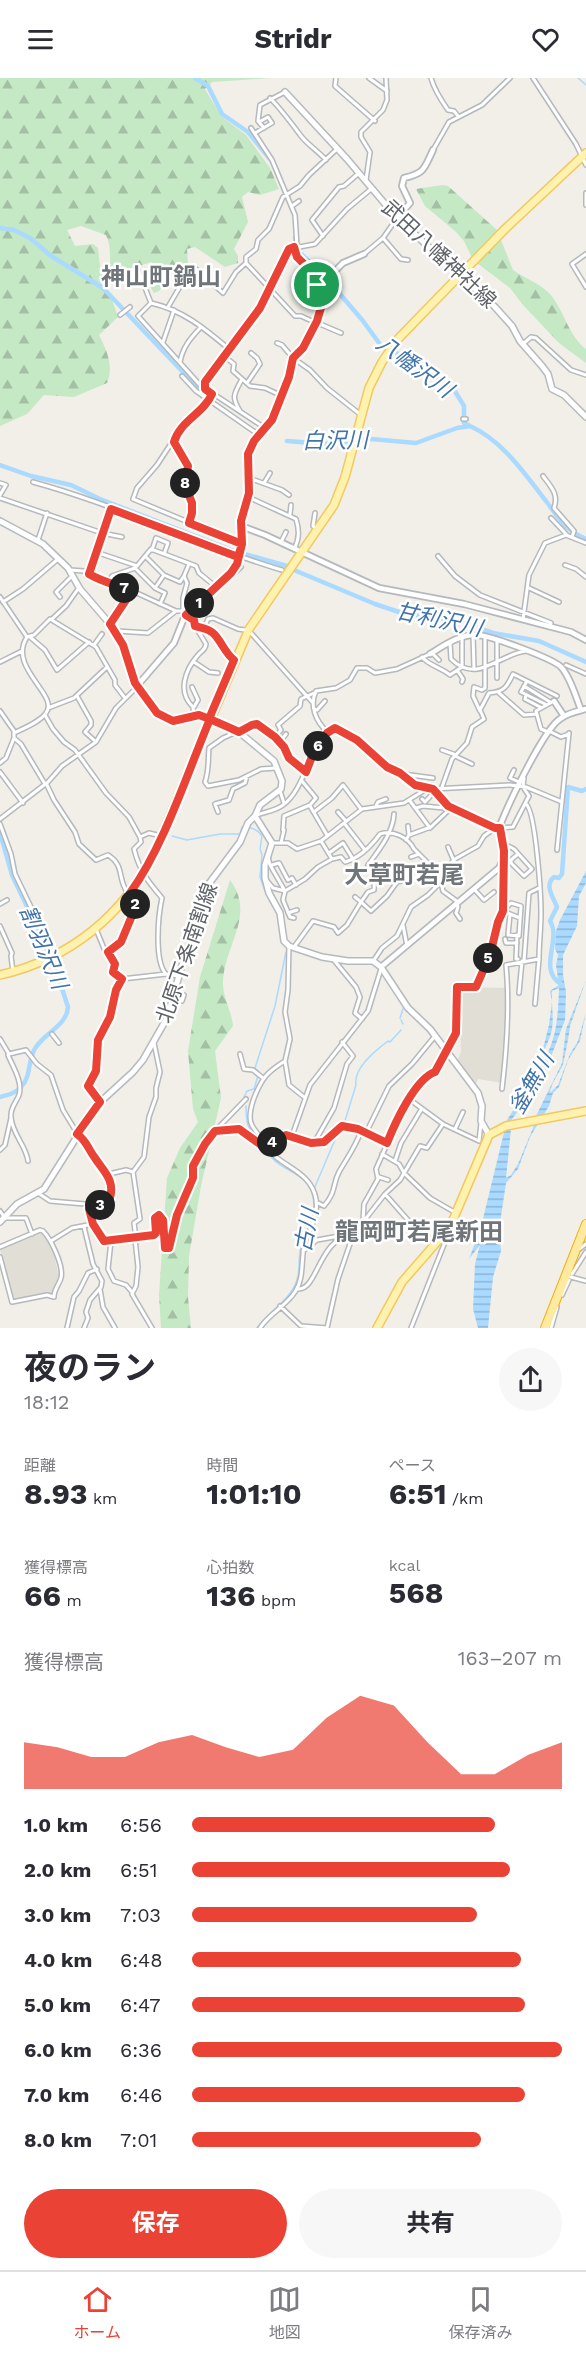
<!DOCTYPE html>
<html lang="ja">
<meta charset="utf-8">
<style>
body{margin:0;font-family:"Work Sans","Noto Sans JP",sans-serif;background:#f7f7f7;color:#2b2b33;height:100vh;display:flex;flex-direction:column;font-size:22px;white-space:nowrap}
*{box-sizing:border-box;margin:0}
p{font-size:20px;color:#7c7c81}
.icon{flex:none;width:33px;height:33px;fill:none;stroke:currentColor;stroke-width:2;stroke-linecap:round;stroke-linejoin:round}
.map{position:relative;height:1250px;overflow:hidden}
.side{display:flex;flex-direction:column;background:#fff;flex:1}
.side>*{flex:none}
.pin{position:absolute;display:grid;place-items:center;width:51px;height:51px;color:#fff;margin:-26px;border:3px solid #fff;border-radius:50%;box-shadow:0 2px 6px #0007}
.km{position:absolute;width:30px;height:30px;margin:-15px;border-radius:50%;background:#222;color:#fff;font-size:16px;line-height:30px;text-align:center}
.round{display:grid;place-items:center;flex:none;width:63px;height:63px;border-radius:32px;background:#f7f7f7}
.head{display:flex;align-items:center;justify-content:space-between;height:102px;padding:0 24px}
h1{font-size:33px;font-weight:700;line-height:45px}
.stats{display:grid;grid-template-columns:repeat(3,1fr);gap:9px;height:102px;padding:6px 24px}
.stats div{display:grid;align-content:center}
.stats b{font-size:30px;font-weight:700}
.stats small{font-size:16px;font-weight:400}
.stats p{font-size:16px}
.chart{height:168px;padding:12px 24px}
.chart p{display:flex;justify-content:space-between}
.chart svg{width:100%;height:108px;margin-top:6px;fill:#ea4335;opacity:.7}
.cta{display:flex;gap:12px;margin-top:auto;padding:12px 24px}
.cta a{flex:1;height:69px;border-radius:36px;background:#ea4335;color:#fff;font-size:24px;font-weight:700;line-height:69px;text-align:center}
.cta a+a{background:#f7f7f7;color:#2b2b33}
ul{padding:0 24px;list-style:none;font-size:20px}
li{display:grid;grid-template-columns:96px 72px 1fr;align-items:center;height:45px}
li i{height:15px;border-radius:8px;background:#ea4335}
header{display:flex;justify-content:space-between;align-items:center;height:78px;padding:0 24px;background:#fff;font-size:27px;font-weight:700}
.tabs{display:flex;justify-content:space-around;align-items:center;height:84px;border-top:2px solid #e1e1e2;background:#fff;font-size:16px;color:#7c7c81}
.tabs a{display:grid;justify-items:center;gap:3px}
.tabs .selected{color:#ea4335}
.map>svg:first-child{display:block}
</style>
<header><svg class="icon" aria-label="menu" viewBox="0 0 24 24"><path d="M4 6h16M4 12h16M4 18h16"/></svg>Stridr<svg class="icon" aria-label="heart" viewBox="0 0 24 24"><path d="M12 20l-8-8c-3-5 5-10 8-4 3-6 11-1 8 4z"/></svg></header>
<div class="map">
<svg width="586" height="1250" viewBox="0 0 586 1250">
<defs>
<pattern id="forest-firs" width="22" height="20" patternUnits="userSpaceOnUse" patternTransform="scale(1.5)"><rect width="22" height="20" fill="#c5e8c5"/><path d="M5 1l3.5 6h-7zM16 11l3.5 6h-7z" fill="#a3c0a4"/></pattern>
<pattern id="water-rules" width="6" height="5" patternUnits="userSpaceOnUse" patternTransform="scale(1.5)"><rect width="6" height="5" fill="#aadaff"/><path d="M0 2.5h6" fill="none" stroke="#8eb4d2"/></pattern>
</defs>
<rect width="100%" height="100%" fill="#f1efe8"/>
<!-- education -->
<path fill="#e1ded6" d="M459,909L508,910V968L502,1005L478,1001L475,1008L457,983L461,974Z
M40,1153L51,1165L59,1198L51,1216L47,1214L14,1222L0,1172Z"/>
<!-- forest -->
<path fill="url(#forest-firs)" d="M0,0H272L212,4L205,11L221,38L246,57L270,90L279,111L260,117L248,114L242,119L248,144L234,171L238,178V185L225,189L195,169L187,171L188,186L176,191L159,213L154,215L148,205L154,194L152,184L111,196C109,183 112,169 106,157L81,148L67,152L75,168L93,166L98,170L100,188L118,239L99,257C107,273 114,288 107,305L74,319L44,317L27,336L0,348Z
M442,107L448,108L497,152L513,192C525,201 538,204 549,215C564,231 568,258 586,271V285L559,265L523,227L510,210L473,182L464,163L455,153L425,128L416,111Z
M230,802C256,837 225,866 223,903C222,919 232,933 233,948L215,973L221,1020L201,1108L189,1178L188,1219L191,1250H161L159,1217L167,1100L180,1070L198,1044L193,1031L188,973L200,899Z"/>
<!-- water -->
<path fill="url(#water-rules)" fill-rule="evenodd" d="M586,793V805L579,818L577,848L563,877V897L566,914L565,942L542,1002L512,1041L506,1100L511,1097L518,1086L533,1050L536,1038L562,985L566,951L586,902L570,948C570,951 564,986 562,989C557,998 551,1006 550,1015L558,1007L570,976L578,963L586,934L580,963L568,982L559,1009L553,1015L549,1028L530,1059L518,1091L506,1105L499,1152L501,1173L493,1199L488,1250H478L473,1231L475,1186L480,1167L469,1181L481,1149L507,1042L537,994L549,947L552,924L550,913L559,907L556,887L558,877L555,871L556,853L560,842ZM559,910C558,938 557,963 541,987C541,975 550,963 552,951C554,939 551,923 552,913Z"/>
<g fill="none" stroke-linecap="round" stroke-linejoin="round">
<!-- stream -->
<path stroke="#aadaff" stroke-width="1.5" d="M578,0L586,7
M172,758L187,762L220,756H240L242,749C250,749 258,751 262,758L260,771L262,777L260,799L266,816
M400,940L404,928
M401,942L403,946
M244,1019L247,1013L254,1011L259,994L255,990L275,928L286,874
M246,1028C246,1055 251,1050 265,1068C268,1071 269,1076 272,1080C288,1097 311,1094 314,1125C315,1143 302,1156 300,1174C298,1186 301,1196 294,1209C286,1225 267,1235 257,1250
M344,1046L356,1007C353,990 376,972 388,963L390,964L401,952
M314,1111L337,1057L343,1050"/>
<!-- river -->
<path stroke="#aadaff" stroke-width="4.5" d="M195,0L208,8L222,36L248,54L270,81
M0,150L14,152L30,160L51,178L103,210L199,311L211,319
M295,160L298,173L323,196L363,243L382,269L413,282L423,292L453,310L464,328V345L470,348
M287,363L326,366L371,361L416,365L457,350L470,348C503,363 524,395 546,423C560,442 564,451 586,461
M0,387L31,398L71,407L100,421L234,473L287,488
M294,492L375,526L405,536L458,543L493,555L539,563L586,584
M0,755L12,797L53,883L68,929C67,947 45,955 36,969C27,981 32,998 21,1009C16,1015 8,1017 0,1019
M561,906C537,891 562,862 550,843L557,829C553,819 544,807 554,799L559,800L562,796L568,709L582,713L586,711"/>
<!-- minor casing -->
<g stroke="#b5b8bc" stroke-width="6">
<path id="minor" d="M336,0L335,8L375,43
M369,0L387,13
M431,0C434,11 441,22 448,32L454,33L458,38
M533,0L576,66L586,87
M270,20C281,31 292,46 301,58C308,67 318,73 326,82
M251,50L272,82L295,137L297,168
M264,50L258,43L260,27L285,14
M255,55L272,45L268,39L259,44
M433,72L449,44L482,27L510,0
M366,102L370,74L361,59V54L383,32L387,22L386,0
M586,115V127
M292,128L299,123
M323,158L312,142L339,109L344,108L359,95
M383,160L401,181L408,182
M294,169L297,179L311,193L322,225
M364,176L383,160L397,140
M586,176L572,186L586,209
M246,185L295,238H301L314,244
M136,187L151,225
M168,229L185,200L196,191L223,215L236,194L246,185V179L256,171L258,162L269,151L283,119L300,108L309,97L337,71
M120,237L130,229
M314,252L320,246L341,255
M163,264L174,232
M277,265L282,267L293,280L310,292L327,310L361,337
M523,266L531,259L536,260L571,292L586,297
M229,271C205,251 183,232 151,225L138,238L200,307L265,350
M224,278L234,286L233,293L250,308L265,310L280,317L271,342L254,363L248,376L249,415L246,425
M180,284C183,268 191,260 201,249
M182,298L196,313L259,357
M247,305L260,286L257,280L251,275
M205,311V304L211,294L257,235L270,212L289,171L315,166L347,131L371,111
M212,316L209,322L182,349L157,387L137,410L133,421L241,466
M240,333C231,319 234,316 242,301
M463,341H466
M174,364L188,388L185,407L192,425L189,445
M543,398C551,409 559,416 554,430L574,453L572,459
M249,400L282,412L289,417
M33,404C118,427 197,467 282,492
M0,405L6,407L0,417
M264,405L270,395
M248,419L296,441C299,451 300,460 294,471
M0,420L102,455L89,496
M111,431L102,455L122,459
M315,435L313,448L317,451
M290,436L291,427
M551,440L566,456
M38,462L47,435
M281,464L286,454
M152,472L156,460L168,465L164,476
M96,474L137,488L135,490L112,498L109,503
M145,478L164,497L155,510
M438,478L455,498L480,517L551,545L550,549
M565,487L576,491L586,499
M137,488L151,471L196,488L199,495L215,508
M135,490L155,510L165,515L160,526
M70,492L84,493L100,502L115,505L176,533H183L194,542L195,548L206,566C205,573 202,572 198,577C185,592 177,614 193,629L194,638
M164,497L180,504L184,498
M224,500L227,502L241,489
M529,510L559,524
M0,519L27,559
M60,519L56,514L72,498
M3,524L23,511L58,481
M183,533V520L187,505L184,498L189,486
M52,541L66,528L78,511
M523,541L529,497L545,465L566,457L586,465
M110,546L132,513
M197,550C216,549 221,572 234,582
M204,550L208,541L213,540L238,551L245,552
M117,553L148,555L176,533
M251,555L313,625
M473,557L474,590
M30,559L45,572L57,592L89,564
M450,565L451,581C477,607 499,576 526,573
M94,567L102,556
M432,575L439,582
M422,579C428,587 442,590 450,597L462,589V559
M0,584L22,573
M194,584L209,594L218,595
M566,587L586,596
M457,592L463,601L462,604
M497,600V562
M527,603L521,614L545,626
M524,608L550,624
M192,609L198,622L194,629
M499,615L524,637L537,636
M526,617L525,621L540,629
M77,618L91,643V647L85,654L96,664
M48,630L74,620L106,590
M315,631L317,632L325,623
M0,633L14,653V660L21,666L45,706
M480,633L473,618L474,609L482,612L485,610V559
M45,637L53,651L64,664L75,672L106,715L129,739L140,759
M549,653L561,659L569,656
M327,654C316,643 309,628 316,613L336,610L350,602L357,590H367L375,595L397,591L430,576
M548,654L541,651L536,633L554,623
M14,655C24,650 40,644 46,635C60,617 7,590 27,559L34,557L50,541L96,569L115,602V607L125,620
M275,659L281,652L278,647L300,628L301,621L314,615
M280,664L286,656
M442,672L456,677
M455,678L472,686
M0,685L6,680L14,660
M276,690L261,691L239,702L208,708L205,704C209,693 208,682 209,670L223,660L252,647L257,646L275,659L284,669L289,680L306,694
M514,692L510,700L519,704
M0,694L23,725
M403,696L433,700
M46,705L54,722L75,754L79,766L96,782L108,777C125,788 117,799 127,814
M442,709L452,681L467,665L472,649L484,641L480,632L489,615C504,614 507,609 513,596L557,618
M433,711L448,728L495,750L513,749L529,718L523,709L524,700
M280,713L284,725
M422,721L425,724L435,713
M410,723L430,750
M310,728L327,757
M376,728L378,724L386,721
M416,730L423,728L444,730L448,727
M218,734L215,726L229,722L233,711L245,705L247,698
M314,734L332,720L343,707L361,731
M338,734L346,743
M394,736C393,755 379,772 368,787L397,804
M257,737C265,734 277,732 283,727C306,711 313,656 335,650L357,662L387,689L419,708L433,711L510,707L526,709L562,724
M0,741L48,704L62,688L96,664L116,630L137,609
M344,745L365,772
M0,746L11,776L15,796L54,877
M408,748L409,757
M283,752L284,738L310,727L316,720L302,703
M140,759L141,764L134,771C140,794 147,802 162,820C158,838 154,883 166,896
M140,759L149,755L161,758
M406,762L409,757L431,749L452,729
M321,763L332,781
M272,765H288L297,771L321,763L362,731L404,725L428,710
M281,765L284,752
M502,765L514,771L532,791L524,798L511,785V782L518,776
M448,769L454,783
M557,772L569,655
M329,775L343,765L353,781
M268,779L270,787L285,813L305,801L318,789L332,781L341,779L345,784C359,780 372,767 380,756C393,752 408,759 414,771L440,797
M411,779L419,776
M272,787L279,785L288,802L292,800L296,807
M394,788L405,792L408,801
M267,803L273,810L285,813L283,822L290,839L294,840
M441,804L443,813L458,824
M474,811L484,822L494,814
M355,819L361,824L368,814L374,812L375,793
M511,825L521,828L519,858L508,857L510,836L503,833Z
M0,826L7,822
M457,826L458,829L456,835L460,841
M288,835L297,832
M510,836L520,840
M403,847L407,868
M0,848L12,875L11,878L13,894
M96,851L105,873L115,886L113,894L122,901L166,896L178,898
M517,857L516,881H518
M505,861L506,865H517
M289,868L288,912L285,934L290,961L285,983L289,1007L304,1019
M294,869L313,843L334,849L338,855L347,847L361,824L371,833L387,818L397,804L425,796L438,797
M108,874L121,864L136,831L130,815
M333,881L356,909L360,919L355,935L362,941
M374,882L382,870L397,858L411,829L428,817L441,804L440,797L455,781L478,768L484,758L495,750
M524,883L529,815L539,810
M519,915L522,883
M172,920L182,923L184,917
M535,926L539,881
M52,956L59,965
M0,961L9,976L26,972L37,986L51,997L63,1032L77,1055
M447,973L456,955L457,909H476L490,877L497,844L503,833V786
M240,976L244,991L253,992L263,1000
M8,977C13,989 23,1004 19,1017C16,1025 10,1030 11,1039C12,1056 26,1067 28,1083
M502,1011C507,969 510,929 506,887L539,881C539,866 541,851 541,835C541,819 536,734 526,726
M409,1021L443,1046L479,1063L481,1045
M100,1024L88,1008L97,993L98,962L109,939L116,912L122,901
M455,1051L463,1034
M218,1052H243L264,1069L286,1057L311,1065L324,1064L342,1048L358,1051L387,1065
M366,1055L389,1008L412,986L435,958
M78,1058C88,1064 88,1072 95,1081C99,1086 105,1090 108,1096C121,1116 106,1124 89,1131
M292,1058L310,1007L368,933L381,891
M314,1065L334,1030L347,986L353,978L342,964
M0,1072L5,1067L11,1040
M382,1076L399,1086L404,1095L430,1120L456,1135
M395,1083L401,1065L421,1032
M109,1096L126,1092L133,1094
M379,1099L388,1102
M38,1115L50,1123L85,1126C94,1137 92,1153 103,1163L154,1157L156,1155L155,1140L159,1137C167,1145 161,1161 166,1171L170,1168L175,1142L193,1100V1088L195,1082L215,1053L246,1021
M385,1116L415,1150L435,1165
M316,1124L324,1128C337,1113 332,1107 339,1094C347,1080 356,1068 361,1053
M0,1133L5,1140H26L32,1156
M363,1143L364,1126L378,1101L376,1091L398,1041L413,1015L429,997L435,995L447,975
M84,1149L93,1186L102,1203L101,1209L90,1222L86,1234L88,1240L84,1250
M136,1160L134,1145L140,1141L133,1094L144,1079L149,1039L156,1019V1010L160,994L154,965
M135,1161L138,1189L136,1208L132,1216L152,1250
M51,1163L72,1150L93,1146
M111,1163L108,1191L114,1203L126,1207L132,1214
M0,1169L40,1152L43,1153C51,1161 64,1188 61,1200C59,1207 54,1211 54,1219L47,1217L12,1224L0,1179
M578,1172L586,1166
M303,1173L317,1162L345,1157
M572,1196L586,1174
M567,1198L586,1203
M100,1211L103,1229L115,1250
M298,1211C318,1212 318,1161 353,1156
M562,1217L569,1202
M280,1228L301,1248L327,1250
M67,1250L74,1219L79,1213L88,1195L97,1191
M260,1250C269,1236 286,1228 295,1214C304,1201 301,1184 304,1169C308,1152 319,1139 316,1121C312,1098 292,1092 276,1079C271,1075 270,1069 265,1064C250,1048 246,1043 254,1020C262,1000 267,994 285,983
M327,1250L338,1201L353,1157L385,1116L400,1102L420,1068L427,1070L443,1046
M411,1250L449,1154
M551,1250L557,1229"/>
</g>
<!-- tertiary casing -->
<g stroke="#b5b8bc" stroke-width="8">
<path id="tertiary" d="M397,140L410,125L402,108L404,100C425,95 424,91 433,72
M280,317L289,299L293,280L304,270L312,253L334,194L343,185L364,176
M241,448L265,457L379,510L464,526L571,554L586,562
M430,576C443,568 460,556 476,557C489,557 555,581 562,590C571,601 576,619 581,632
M137,608L174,565L184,540L234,491L242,466L241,443L246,425
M554,623L564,638
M381,889L499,790C509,775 497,761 501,745C509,725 544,651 560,641C567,635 578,633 586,631"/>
</g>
<!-- secondary casing -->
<g stroke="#b6babf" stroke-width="8">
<path id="secondary" d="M285,14L347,81L397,140L495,229L512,248L520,263L542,288L548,296L552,311L564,317L586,339
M0,443L43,466L68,490L80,511L116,553L124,572L133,602L157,635L173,643L199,637L239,654L274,683L282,703L281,711L260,727L255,738L272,765L265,787V800L269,815L280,835L284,863L289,868L322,879L348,883H373L381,889L408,930L430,951L478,1015L482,1028L481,1043L489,1057
M0,1144L17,1126L44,1111L97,1027L133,994L143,982L167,940L184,880L197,850L208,807L240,764L248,745L255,738"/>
</g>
<!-- primary casing -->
<g stroke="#f2c960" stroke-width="10">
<path id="primary" d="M0,897C70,881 124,837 155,773L249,551L334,427L345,399L369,310L382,284L398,261L429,229L504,152L586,75
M377,1250L402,1204L450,1149L489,1057L506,1048L586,1033"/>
</g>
<!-- trunk casing -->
<g stroke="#f9ab00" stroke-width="10">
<path id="trunk" d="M545,1250L586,1146"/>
</g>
<!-- minor -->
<use href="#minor" stroke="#fff" stroke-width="3"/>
<!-- tertiary -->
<use href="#tertiary" stroke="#fff" stroke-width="4.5"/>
<!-- secondary -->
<use href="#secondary" stroke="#fff" stroke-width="5"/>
<!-- primary -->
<use href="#primary" stroke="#fff2af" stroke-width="7"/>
<!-- trunk -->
<use href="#trunk" stroke="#feeaa1" stroke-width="8"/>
</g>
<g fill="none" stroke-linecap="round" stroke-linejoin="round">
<!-- route casing -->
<g stroke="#fff" stroke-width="12">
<path id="route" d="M317,207L322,226L317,243L303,270L293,280L289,299L272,342L254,363L248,376L249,415L241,443L242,466L237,486L231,495L186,537L194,542L195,548C201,550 207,550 213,555C221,562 224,574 234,582L211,636L210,641C187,696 164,768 130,815L136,828L121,864L108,874L115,886L113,894L122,901L116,912L110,939L98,962L96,993L88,1008L100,1024L77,1056C87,1063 88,1071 95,1080C104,1094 115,1102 110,1120L89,1131L93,1146L104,1163L154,1157L156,1155L155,1140L159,1137L163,1142L165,1170H169L177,1137L193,1100V1088L205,1066L215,1053L239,1051L264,1069L286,1057L311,1065L324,1064L342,1048L358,1051L387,1065C395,1045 415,1001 435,994L456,955L457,909H476L490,877L498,844L503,833L504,773L500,750H495L448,728L433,711L415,707L400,695L387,689L357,662L335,650L327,655L313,676L306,694L289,680L284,669L275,659L257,646L252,647L239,654C226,648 213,642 199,637L173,643L157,635L135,605L123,567L110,546L132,513C118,507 102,504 89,496L111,431L238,479L242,466L189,445L192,435V425L185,407L188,388L174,364C180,343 204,335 212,316L205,311V304L260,230L289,171L294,169L297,179L311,193L317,207"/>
</g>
<!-- route -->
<use href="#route" stroke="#ea4335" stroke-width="8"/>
</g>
<g text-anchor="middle" stroke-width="5" stroke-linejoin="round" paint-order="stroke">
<!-- street labels -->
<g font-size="21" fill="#5f6368" stroke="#fff">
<text transform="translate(439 176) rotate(43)" y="7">武田八幡神社線</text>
<text transform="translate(187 875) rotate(-71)" y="7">北原下条南割線</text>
</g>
<!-- water labels -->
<g font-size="22" font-style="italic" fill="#4174aa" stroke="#fff">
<text transform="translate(415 288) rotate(36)" y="8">八幡沢川</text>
<text transform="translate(335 362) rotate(-1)" y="8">白沢川</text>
<text transform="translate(439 541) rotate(12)" y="8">甘利沢川</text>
<text transform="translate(44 869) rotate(67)" y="8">割羽沢川</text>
<text transform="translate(531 1005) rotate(-60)" y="8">釜無川</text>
<text transform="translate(306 1152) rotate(-80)" y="8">古川</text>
</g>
<!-- quarter labels -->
<g font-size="24" font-weight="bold" fill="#70757a" stroke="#fff">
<text x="161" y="207">神山町鍋山</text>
<text x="404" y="805">大草町若尾</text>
<text x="419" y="1162">龍岡町若尾新田</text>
</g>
</g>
</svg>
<div class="pin" style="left:317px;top:207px;background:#1e9e55"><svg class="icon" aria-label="arrive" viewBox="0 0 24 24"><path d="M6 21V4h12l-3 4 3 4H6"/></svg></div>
<b class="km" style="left:199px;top:525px">1</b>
<b class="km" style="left:135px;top:826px">2</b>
<b class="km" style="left:100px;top:1127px">3</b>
<b class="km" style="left:272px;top:1064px">4</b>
<b class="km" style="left:488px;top:880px">5</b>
<b class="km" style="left:318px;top:668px">6</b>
<b class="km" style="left:124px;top:510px">7</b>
<b class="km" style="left:185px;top:405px">8</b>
</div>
<section class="side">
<div class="head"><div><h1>夜のラン</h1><p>18:12</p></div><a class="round"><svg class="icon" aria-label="share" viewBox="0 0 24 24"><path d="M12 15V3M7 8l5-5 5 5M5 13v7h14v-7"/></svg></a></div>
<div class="stats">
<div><p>距離</p><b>8.93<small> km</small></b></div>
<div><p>時間</p><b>1:01:10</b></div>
<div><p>ペース</p><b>6:51<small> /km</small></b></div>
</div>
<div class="stats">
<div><p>獲得標高</p><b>66<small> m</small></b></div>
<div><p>心拍数</p><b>136<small> bpm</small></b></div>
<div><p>kcal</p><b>568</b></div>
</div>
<div class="chart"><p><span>獲得標高</span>163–207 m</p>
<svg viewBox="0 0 160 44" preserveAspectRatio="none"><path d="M0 44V25L10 27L20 31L30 31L40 25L50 22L60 27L70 31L80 28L90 15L100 6L110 10L120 25L130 38L140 38L150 30L160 25V44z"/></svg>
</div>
<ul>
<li><b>1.0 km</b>6:56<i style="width:82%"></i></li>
<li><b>2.0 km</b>6:51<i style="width:86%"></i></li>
<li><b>3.0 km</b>7:03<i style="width:77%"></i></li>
<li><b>4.0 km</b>6:48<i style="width:89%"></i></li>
<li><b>5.0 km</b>6:47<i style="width:90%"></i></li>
<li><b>6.0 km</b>6:36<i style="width:100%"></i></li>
<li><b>7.0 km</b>6:46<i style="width:90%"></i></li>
<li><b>8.0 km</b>7:01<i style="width:78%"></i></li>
</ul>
<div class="cta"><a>保存</a><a>共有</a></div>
</section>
<nav class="tabs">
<a class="selected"><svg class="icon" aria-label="home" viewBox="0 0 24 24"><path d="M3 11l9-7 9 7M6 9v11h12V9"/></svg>ホーム</a>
<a><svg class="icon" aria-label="map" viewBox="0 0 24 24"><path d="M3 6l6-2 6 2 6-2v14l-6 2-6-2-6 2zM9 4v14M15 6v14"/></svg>地図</a>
<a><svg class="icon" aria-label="saved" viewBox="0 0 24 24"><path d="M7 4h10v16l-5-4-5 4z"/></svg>保存済み</a>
</nav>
